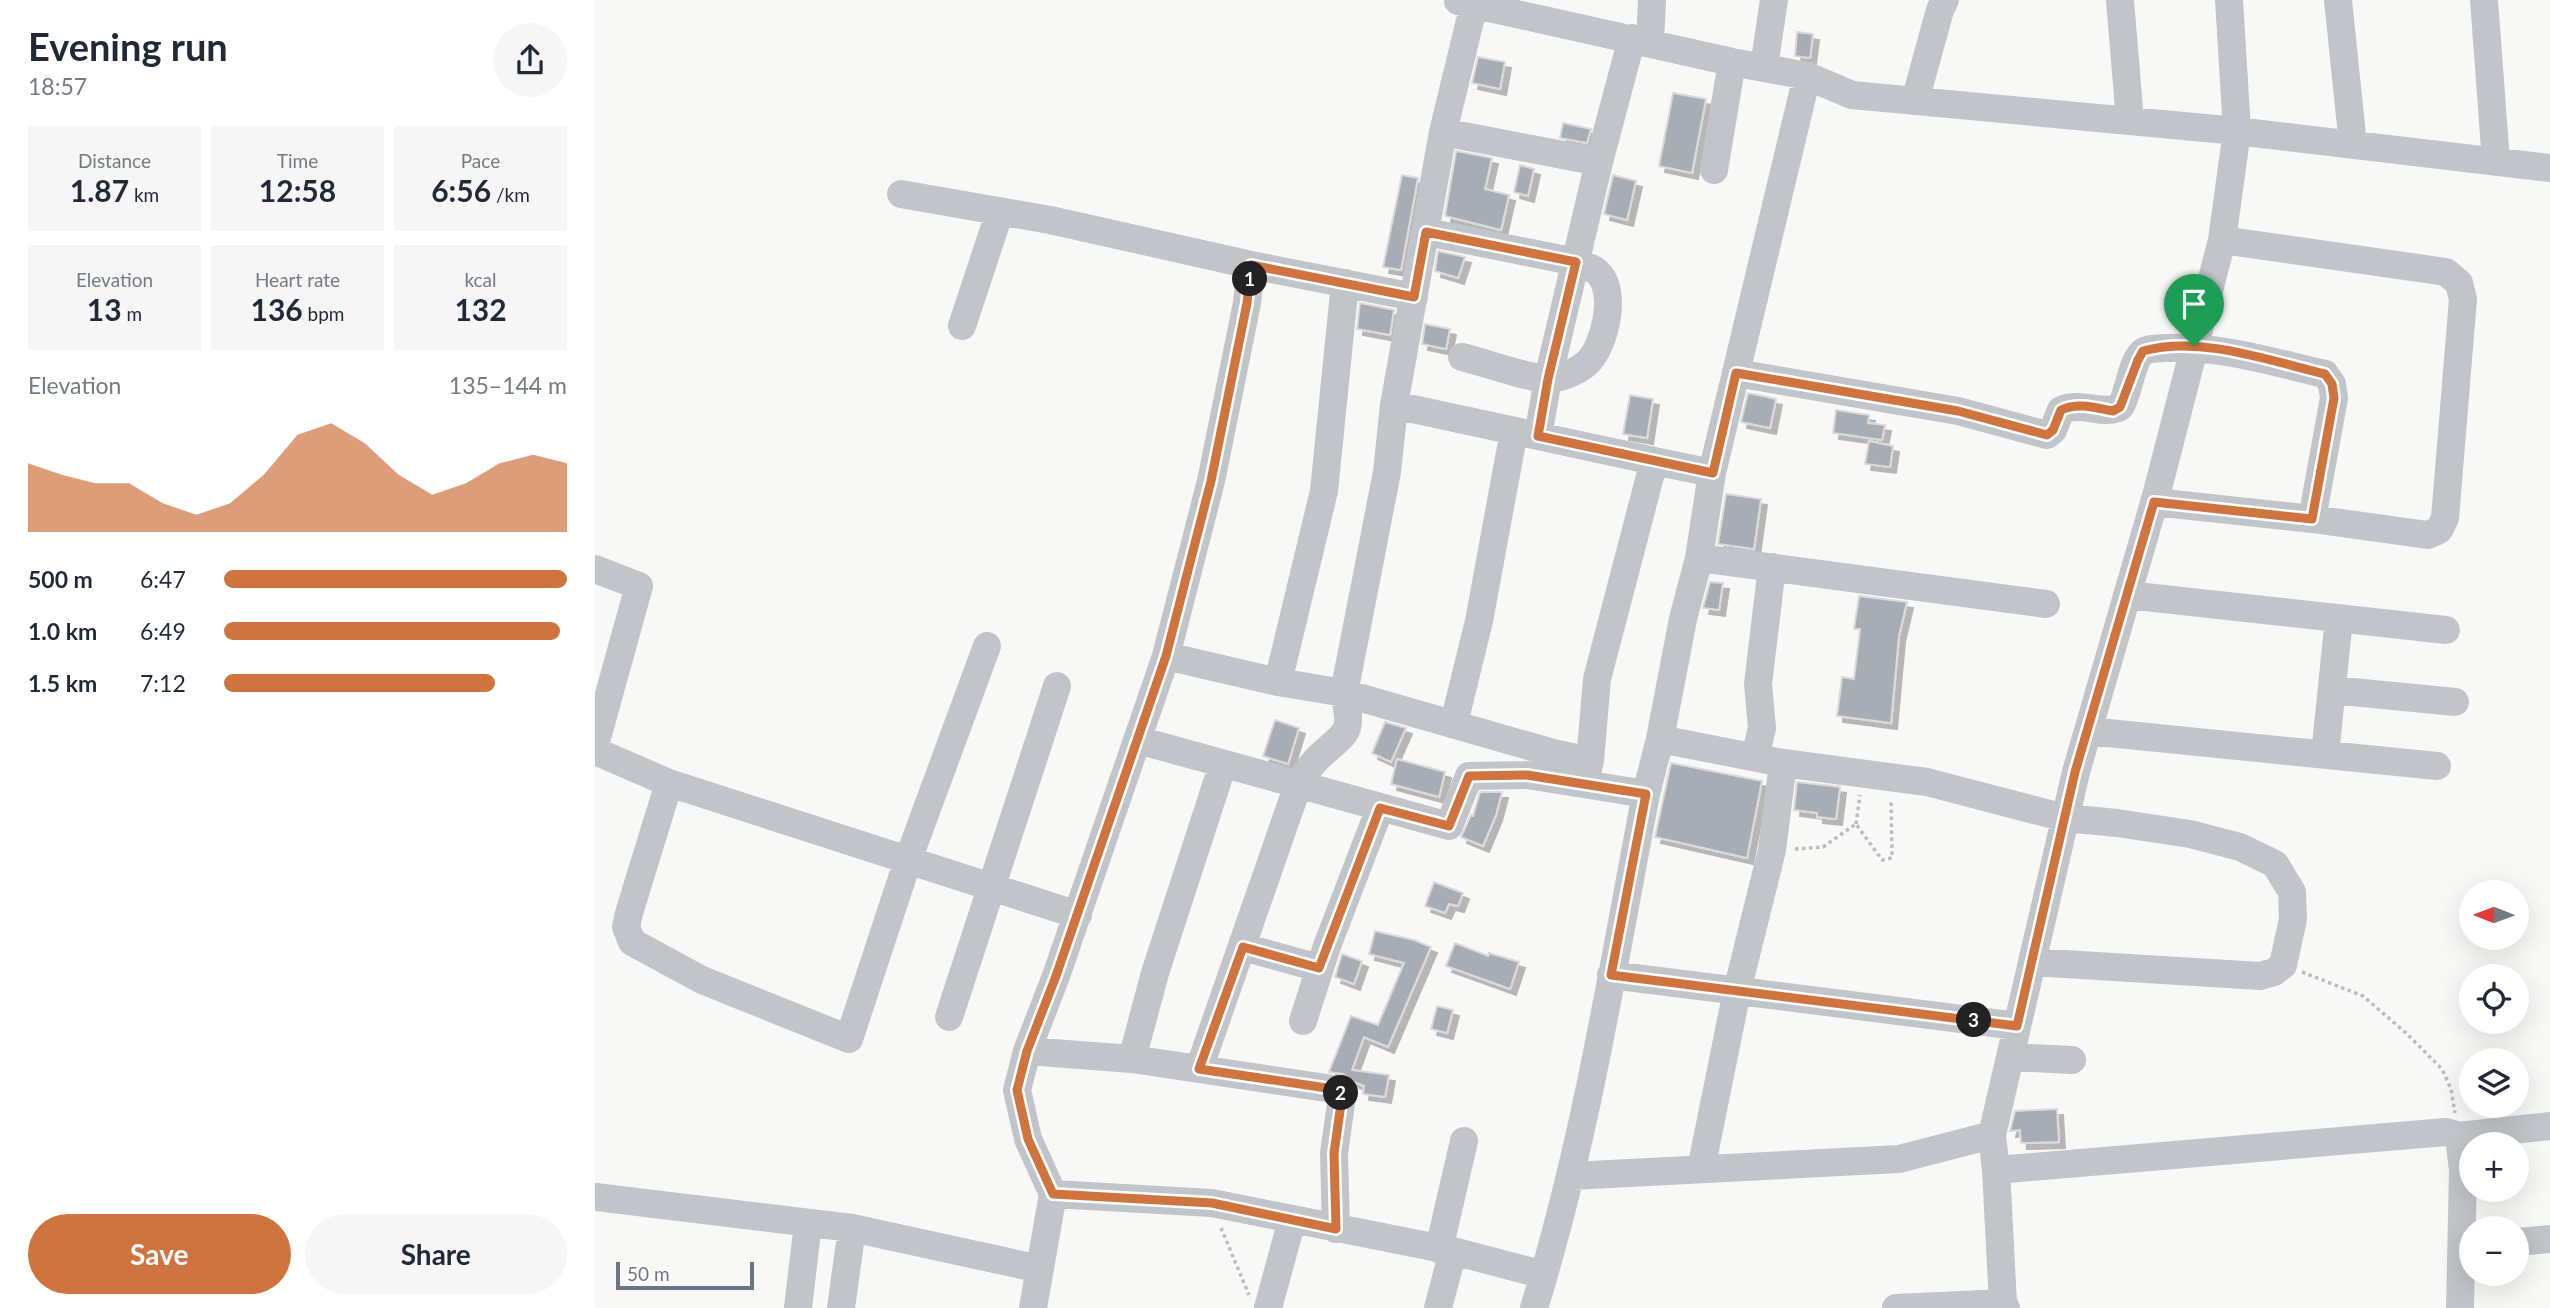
<!DOCTYPE html>
<meta charset="utf-8">
<style>
body{margin:0;font-family:Lato,sans-serif;background:#f6f6f7;color:#1f2937;height:100vh;display:flex;flex-direction:column;font-size:26px;white-space:nowrap}
*{box-sizing:border-box;margin:0}
p{font-size:23px;color:#747a83}
.icon{flex:none;width:38px;height:38px;fill:none;stroke:currentColor;stroke-width:2;stroke-linecap:round;stroke-linejoin:round}
.map{position:relative;flex:1;overflow:hidden}
.panel{display:flex;flex-direction:column;background:#fff;width:595px}
.panel>*{flex:none}
.needle{width:46px;rotate:271deg}
.controls{position:absolute;left:1864px;top:880px;display:grid;gap:14px}
.controls a{display:grid;place-items:center;width:70px;height:70px;border-radius:50%;background:#fff;box-shadow:0 7px 28px #0002;font-size:35px}
.scale{position:absolute;left:21px;bottom:18px;width:138px;box-sizing:border-box;padding-left:7px;border:4px solid #6b7684;border-top:0;font-size:19px;line-height:24px;white-space:nowrap;color:#6b7684;-webkit-text-stroke:5px #fff;paint-order:stroke}
.pin{position:absolute;display:grid;place-items:center;width:60px;height:60px;color:#fff;margin:-72px -30px;border-radius:50% 50% 50% 0;rotate:-45deg;box-shadow:0 0 7px #0007}
.pin .icon{rotate:45deg}
.km{position:absolute;width:35px;height:35px;margin:-18px;border-radius:50%;background:#222;color:#fff;font-size:19px;line-height:35px;text-align:center}
.round{display:grid;place-items:center;flex:none;width:74px;height:74px;border-radius:37px;background:#f6f6f7}
.summary{display:flex;align-items:center;justify-content:space-between;height:119px;padding:0 28px}
h1{font-size:38px;font-weight:700;line-height:52px}
.stats{display:grid;grid-template-columns:repeat(3,1fr);gap:10px;height:119px;padding:7px 28px}
.stats div{display:grid;align-content:center;border-radius:0px;background:#f6f6f7;text-align:center}
.stats b{font-size:30px;font-weight:700}
.stats small{font-size:19px;font-weight:400}
.stats p{font-size:19px}
.chart{height:196px;padding:14px 28px}
.chart p{display:flex;justify-content:space-between}
.chart svg{width:100%;height:126px;margin-top:7px;fill:#d0743f;opacity:.7}
.button{display:flex;gap:14px;margin-top:auto;padding:14px 28px}
.button a{flex:1;height:80px;border-radius:42px;background:#d0743f;color:#fff;font-size:28px;font-weight:700;line-height:80px;text-align:center}
.button a+a{background:#f6f6f7;color:#1f2937}
ul{padding:0 28px;list-style:none;font-size:23px}
li{display:grid;grid-template-columns:112px 84px 1fr;align-items:center;height:52px}
li i{height:18px;border-radius:9px;background:#d0743f}
main{display:flex;flex:1;min-height:0}
.map>svg:first-child{display:block}
</style>
<main>
<section class="panel">
<div class="summary"><div><h1>Evening run</h1><p>18:57</p></div><a class="round"><svg class="icon" aria-label="share" viewBox="0 0 24 24"><path d="M12 15V3M7 8l5-5 5 5M5 13v7h14v-7"/></svg></a></div>
<div class="stats">
<div><p>Distance</p><b>1.87<small> km</small></b></div>
<div><p>Time</p><b>12:58</b></div>
<div><p>Pace</p><b>6:56<small> /km</small></b></div>
</div>
<div class="stats">
<div><p>Elevation</p><b>13<small> m</small></b></div>
<div><p>Heart rate</p><b>136<small> bpm</small></b></div>
<div><p>kcal</p><b>132</b></div>
</div>
<div class="chart"><p><span>Elevation</span>135–144 m</p>
<svg viewBox="0 0 160 44" preserveAspectRatio="none"><path d="M0 44V20L10 24L20 27L30 27L40 34L50 38L60 34L70 24L80 10L90 6L100 13L110 24L120 31L130 27L140 20L150 17L160 20V44z"/></svg>
</div>
<ul>
<li><b>500 m</b>6:47<i style="width:100%"></i></li>
<li><b>1.0 km</b>6:49<i style="width:98%"></i></li>
<li><b>1.5 km</b>7:12<i style="width:79%"></i></li>
</ul>
<div class="button"><a>Save</a><a>Share</a></div>
</section>
<div class="map">
<svg width="1955" height="1308" viewBox="0 0 1955 1308">
<defs>
<filter id="shadow"><feDropShadow dx="6" dy="6" stdDeviation="0" flood-color="#0004"/></filter>
</defs>
<rect width="100%" height="100%" fill="#f8f9f7"/>
<!-- building -->
<path fill="#a7adb4" stroke="#dadad9" stroke-width="2" filter="url(#shadow)" d="M1202,32L1218,34L1215,58L1200,56Z
M883,57L910,62L905,89L877,83Z
M1078,93L1111,99L1097,173L1064,166Z
M968,123L996,129L992,143L965,138Z
M861,151L897,158L890,189L914,195L906,230L850,216Z
M925,165L939,169L933,196L919,192Z
M807,175L823,178L806,270L788,267Z
M1018,175L1041,181L1032,220L1009,214Z
M843,251L870,257L863,278L840,271Z
M765,303L799,310L795,335L762,329Z
M830,324L855,329L851,349L827,344Z
M1153,393L1181,399L1175,428L1146,422Z
M1035,395L1058,399L1052,438L1028,434Z
M1241,410L1274,415L1273,423L1290,425L1287,440L1238,433Z
M1274,441L1298,446L1295,467L1270,464Z
M1131,494L1166,499L1159,549L1123,544Z
M1115,582L1128,583L1124,610L1108,608Z
M1264,596L1312,602L1304,636L1296,723L1242,716L1247,677L1259,679L1265,629H1259Z
M680,720L704,728L693,764L668,756Z
M790,722L811,728L796,762L777,753Z
M802,759L850,772L844,797L796,784Z
M1076,763L1167,781L1152,858L1060,837Z
M1202,782L1245,787L1241,819L1222,817V813L1199,810Z
M885,792H907L901,815L888,846L866,837L876,815L878,816Z
M839,882L868,893L863,906L854,904L850,913L830,906Z
M780,931L819,940L836,947L793,1047L769,1037L757,1070L794,1075L790,1097L768,1094L769,1086L759,1082L748,1074L734,1072L756,1016L783,1025L809,963L774,954Z
M860,943L893,956L894,953L924,962L915,989L851,966Z
M747,954L767,961L759,984L740,977Z
M842,1006L858,1010L852,1033L836,1029Z
M1462,1109L1464,1142L1426,1143L1425,1130L1415,1131L1420,1111Z"/>
<g fill="none" stroke-linecap="round" stroke-linejoin="round">
<!-- path -->
<path stroke="#bbbdc0" stroke-width="3.5" stroke-dasharray="3.5 3.5" stroke-linecap="butt" d="M1261,824L1265,795
M1200,849L1228,847L1261,824L1287,860L1297,858L1296,800
M1707,972L1768,996L1811,1033L1847,1069L1856,1089L1860,1113
M626,1228L654,1295"/>
<!-- minor -->
<path stroke="#c1c4c8" stroke-width="28" d="M1525,0L1535,121
M1743,0L1758,145
M1889,0L1901,162
M863,1L1137,62L1212,76L1257,95L1642,131L1955,168
M1055,42L1057,0
M1169,67L1179,0
M1320,101L1345,10L1350,0
M848,132L1004,162
M1119,170L1137,62
M306,194L455,220L656,265L819,297
M832,232L981,262C987,265 996,267 1001,271C1024,288 1010,348 991,364C981,372 968,377 956,379C942,381 885,361 867,357
M367,326L405,211
M1141,373L1363,411L1452,435L1458,430L1466,410C1487,401 1509,416 1525,407C1534,394 1536,361 1548,352C1553,348 1563,349 1569,348C1624,345 1677,362 1730,374L1737,384L1739,398L1717,519
M799,405L1059,461L1002,679L995,761L989,784
M943,436L953,379L1004,162L1037,38
M1059,461L1117,473
M1559,502L1717,519L1833,535L1844,530L1850,518L1868,299L1864,283L1851,272L1627,240
M1104,558L1451,604
M0,569L44,586L0,745
M1532,595L1851,630
M571,656L616,481L652,303L656,265
M683,682L729,491L750,283
M1737,690L1860,702
M859,723L884,621L919,431
M1493,731L1842,766
M1065,739L1188,763L1332,782L1470,818L1522,823L1595,834L1645,847L1680,864L1697,892L1698,919L1688,965L1679,972L1665,976L1437,962
M543,740L854,826L874,776L932,775L1051,794
M0,751L74,783L34,913L31,927L37,942L107,980L254,1039L313,860L392,646
M1730,755L1744,618
M1160,757L1167,728L1163,684L1177,567
M74,783L483,915
M648,947L724,968
M1016,975L1422,1026
M354,1017L462,686
M708,1021L732,946L785,808
M432,1051L537,1059L745,1090L747,1097L739,1153L741,1229
M1415,1057L1477,1060
M537,1059L560,973L628,764
M604,1069L703,785C709,777 715,765 723,758C751,731 759,736 749,693L792,472L799,405L848,132L880,0
M1864,1136L1955,1126
M1106,1169L1142,991L1177,850L1188,763
M1401,1170L1851,1132L1864,1136L1868,1171L1865,1308
M976,1176L1304,1159L1397,1135
M458,1194L433,1139L422,1090L432,1051L461,976L571,656L683,682L749,693L958,753L995,761
M0,1197L257,1228
M1922,1242L1955,1239
M844,1249L869,1141
M203,1308L213,1223
M246,1308L257,1228L445,1269
M438,1308L458,1194L617,1203L858,1251L949,1275
M673,1308L697,1220
M843,1308L858,1251
M939,1308C991,1140 1018,966 1051,794L1065,739L1088,619L1104,558L1117,473L1212,76
M1301,1308L1408,1303
M1411,1308L1408,1303L1401,1170L1397,1135L1481,772L1561,496L1627,240L1642,131L1634,0"/>
</g>
<g fill="none" stroke-linecap="round" stroke-linejoin="round">
<!-- route casing -->
<g stroke="#fff" stroke-width="14">
<path id="route" d="M831,232L981,262L953,379L943,436L1118,473L1141,373L1363,411L1452,435L1458,430L1466,410C1483,402 1501,408 1518,411L1525,407L1543,360L1548,351C1605,335 1675,361 1730,374L1737,384L1739,398L1717,519L1559,502L1480,772L1422,1026L1016,975L1051,794L932,775L874,776L854,826L785,808L724,968L648,947L604,1069L745,1090L747,1097L739,1153L741,1229L617,1203L458,1194L433,1139L422,1090L432,1051L461,976L571,656L616,481L652,303L656,265L819,297Z"/>
</g>
<!-- route -->
<use href="#route" stroke="#d0743f" stroke-width="9"/>
</g>
</svg>
<div class="controls">
<a><svg class="needle" viewBox="-14 -14 28 28"><path d="M0-13l5 13h-10z" fill="#e53935"/><path d="M0 13l5-13h-10z" fill="#747a83"/></svg></a>
<a><svg class="icon" aria-label="locate" viewBox="0 0 24 24"><circle cx="12" cy="12" r="6"/><path d="M12 2v4M12 18v4M2 12h4M18 12h4"/></svg></a>
<a><svg class="icon" aria-label="layers" viewBox="0 0 24 24"><path d="M12 4l9 5-9 5-9-5zM3 14l9 5 9-5"/></svg></a>
<a>+</a>
<a>−</a>
</div>
<div class="scale">50 m</div>
<div class="pin" style="left:1599px;top:346px;background:#1e9e55"><svg class="icon" aria-label="arrive" viewBox="0 0 24 24"><path d="M6 21V4h12l-3 4 3 4H6"/></svg></div>
<b class="km" style="left:655px;top:279px">1</b>
<b class="km" style="left:746px;top:1093px">2</b>
<b class="km" style="left:1379px;top:1020px">3</b>
</div>
</main>
